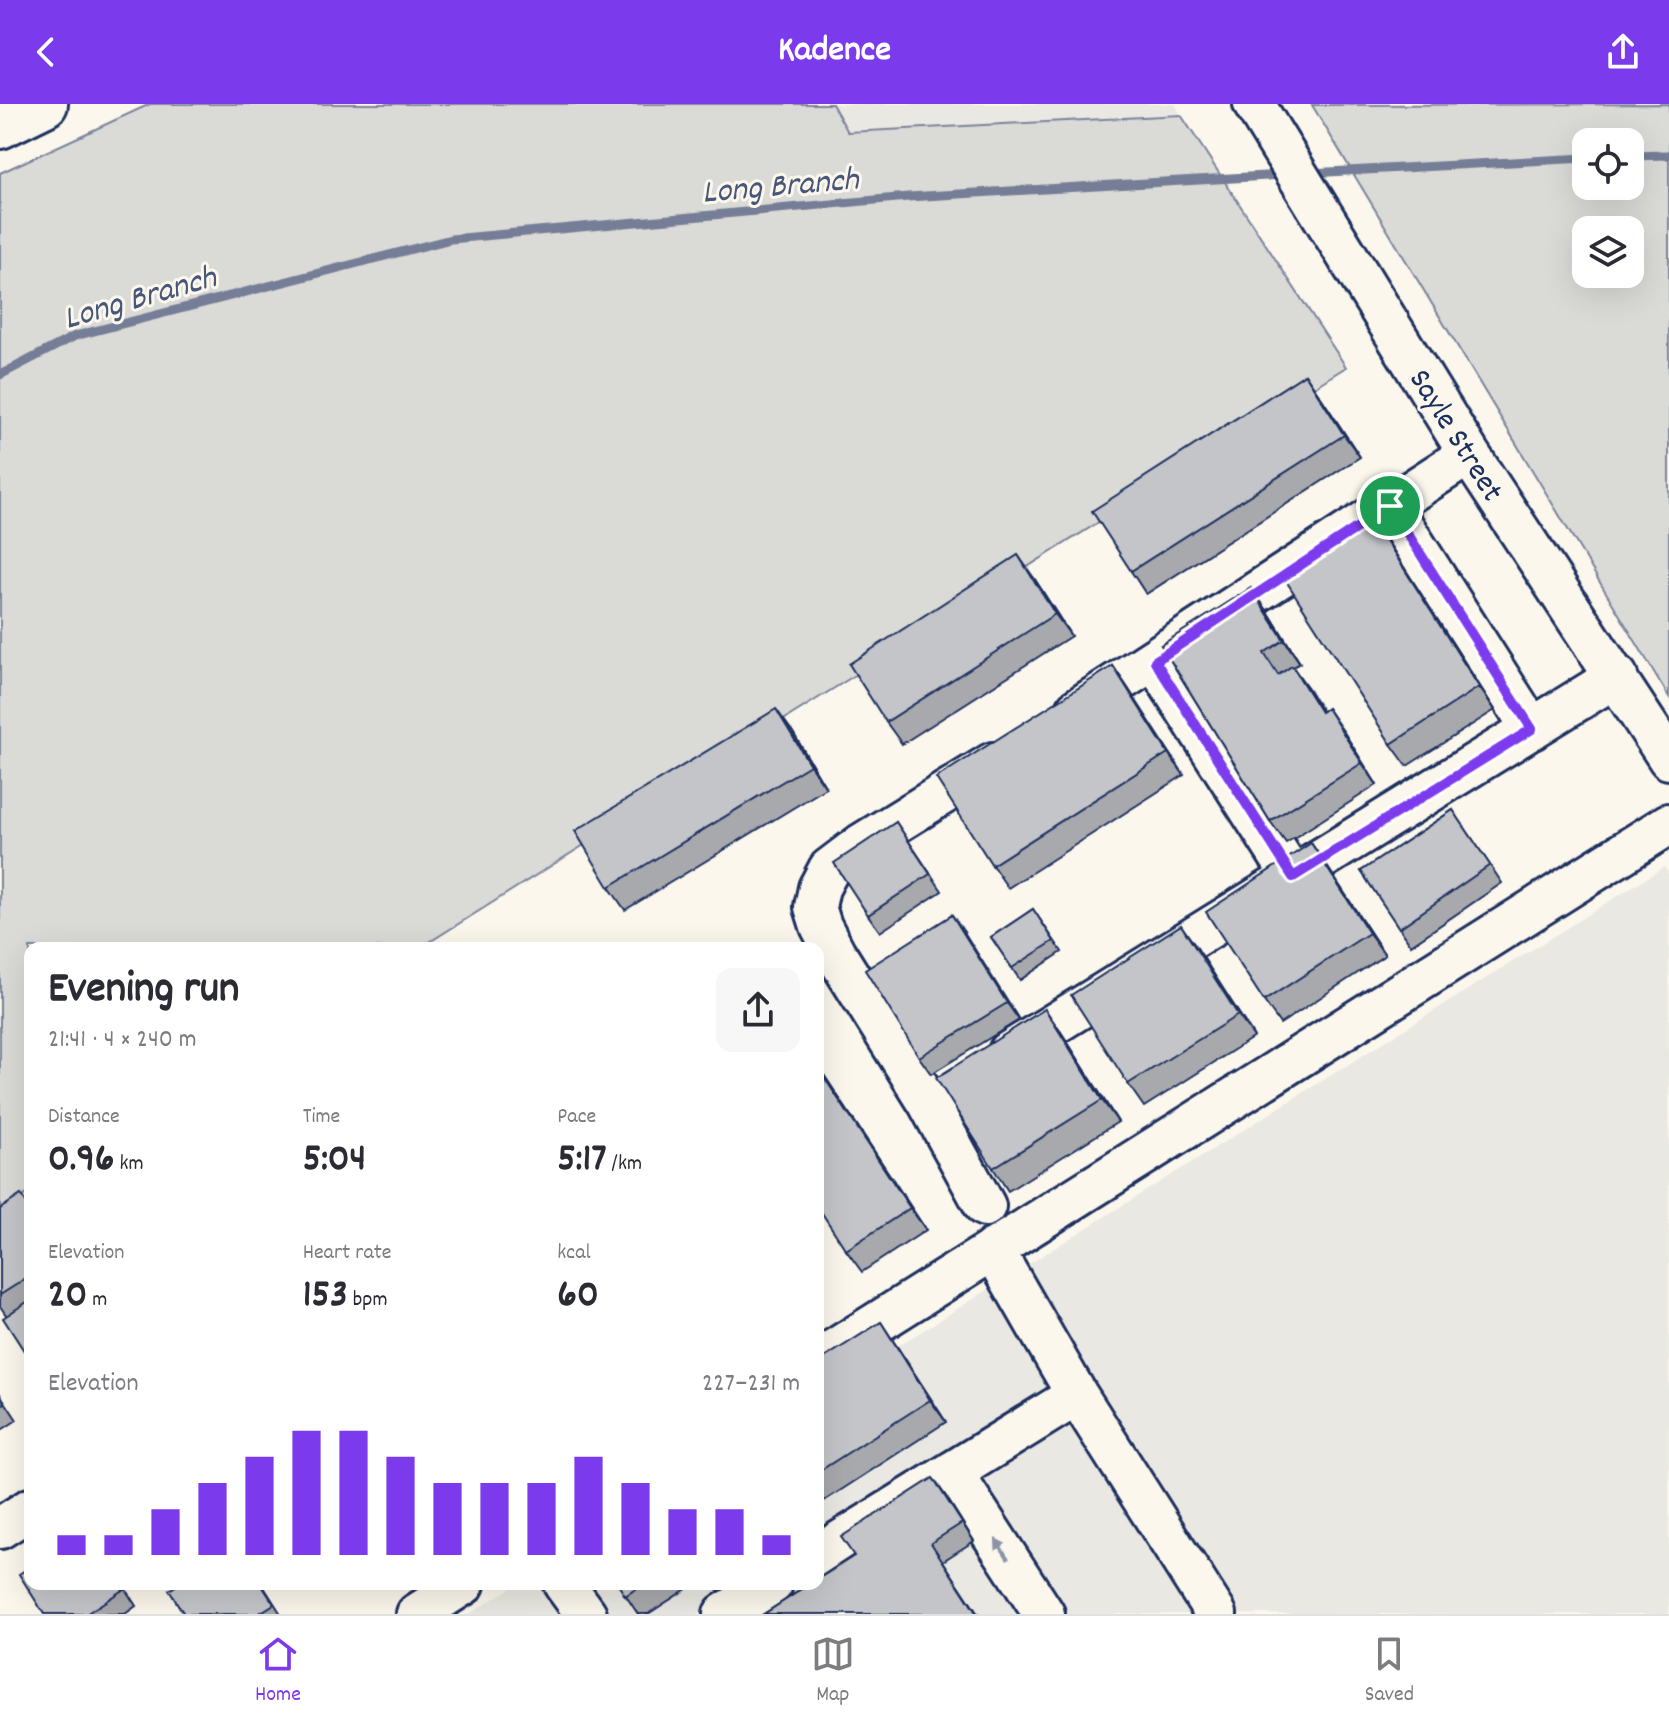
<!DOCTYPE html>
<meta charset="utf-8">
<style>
body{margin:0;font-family:Dekko,sans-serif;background:#f7f7f7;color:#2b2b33;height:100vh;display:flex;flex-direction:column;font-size:30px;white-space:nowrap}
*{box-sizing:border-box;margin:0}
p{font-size:26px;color:#7c7c81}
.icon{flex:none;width:44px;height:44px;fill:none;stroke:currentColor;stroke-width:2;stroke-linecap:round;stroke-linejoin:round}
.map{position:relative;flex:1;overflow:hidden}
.sheet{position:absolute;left:24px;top:838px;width:800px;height:648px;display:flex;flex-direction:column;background:#fff;border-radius:16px;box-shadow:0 8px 32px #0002}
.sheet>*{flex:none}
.tools{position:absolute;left:1572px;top:24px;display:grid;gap:16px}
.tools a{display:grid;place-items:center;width:72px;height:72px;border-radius:16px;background:#fff;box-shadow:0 8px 32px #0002;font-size:40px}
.pin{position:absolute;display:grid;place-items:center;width:68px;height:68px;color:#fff;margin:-34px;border:4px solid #fff;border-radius:50%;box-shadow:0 2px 8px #0007}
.round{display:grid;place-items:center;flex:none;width:84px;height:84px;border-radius:16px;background:#f7f7f7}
.summary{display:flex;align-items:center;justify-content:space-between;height:136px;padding:0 24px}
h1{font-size:44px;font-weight:800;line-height:60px}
.metrics{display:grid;grid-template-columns:repeat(3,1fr);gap:12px;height:136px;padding:8px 24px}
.metrics div{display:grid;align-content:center}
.metrics b{font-size:40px;font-weight:800}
.metrics small{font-size:22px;font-weight:400}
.metrics p{font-size:22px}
.chart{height:224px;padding:16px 24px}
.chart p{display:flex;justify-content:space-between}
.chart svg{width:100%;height:144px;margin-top:8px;stroke:#7c3aed;stroke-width:6}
header{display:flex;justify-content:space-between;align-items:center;height:104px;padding:0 24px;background:#7c3aed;color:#fff;font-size:36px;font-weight:800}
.tabs{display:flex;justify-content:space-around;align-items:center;height:112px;border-top:2px solid #e1e1e2;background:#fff;font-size:22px;color:#7c7c81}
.tabs a{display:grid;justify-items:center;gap:4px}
.tabs .current{color:#7c3aed}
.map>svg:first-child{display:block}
</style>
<header><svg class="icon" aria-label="back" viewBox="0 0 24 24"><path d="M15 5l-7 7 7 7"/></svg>Kadence<svg class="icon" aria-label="share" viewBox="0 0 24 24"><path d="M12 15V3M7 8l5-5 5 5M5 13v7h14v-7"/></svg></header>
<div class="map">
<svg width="1669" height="1510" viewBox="0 0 1669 1510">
<rect width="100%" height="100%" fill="#fbf7ec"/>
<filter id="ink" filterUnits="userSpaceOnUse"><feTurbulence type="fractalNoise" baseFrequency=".0125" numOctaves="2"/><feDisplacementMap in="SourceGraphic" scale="16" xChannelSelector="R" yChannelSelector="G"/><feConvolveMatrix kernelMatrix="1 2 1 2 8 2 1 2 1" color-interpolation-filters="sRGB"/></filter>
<g filter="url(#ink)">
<!-- built -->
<path fill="#eae8e2" d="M832,0H1175L1181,11L848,28Z
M1664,763L1669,771V1510H469L517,1480H818V1292Z"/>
<!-- green -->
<path fill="#dadad7" stroke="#7a849a" stroke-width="2" fill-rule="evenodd" d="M150,0H832L848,28L1181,11L1346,263L420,844H30V1088L0,1107V69Z
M1669,0V593L1312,1ZM1586,38H1630V82H1586ZM1586,126H1630V170H1586Z"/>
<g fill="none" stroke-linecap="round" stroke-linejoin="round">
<!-- stream -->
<path stroke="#747e96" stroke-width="9" d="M1630,52L1669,51
M1310,69L1586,54
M0,271L75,232L451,135L908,93L1283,71"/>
<!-- minor casing -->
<g stroke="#1b2f5e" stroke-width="46">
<path id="minor" d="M1254,0L1469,350L1669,655
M1390,402L1532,625
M1155,557L1293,773
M1077,605L1469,350
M1009,948L1617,572
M985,1102L928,998L835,849L821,822L815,803L819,784L829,765L862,740L993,659
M993,1145L1077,1291L1216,1510
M818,1256L1669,720
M952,1368L1044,1510
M0,1424L30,1405
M818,1451L1077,1291
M564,1480L586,1510
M417,1510L464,1480
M724,1510L772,1480"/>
</g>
<!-- highway casing -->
<g stroke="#1b2f5e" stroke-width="50">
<path id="highway" d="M0,22L45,0"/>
</g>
<!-- minor -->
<use href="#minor" stroke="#fbf7ec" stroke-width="40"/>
<!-- highway -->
<use href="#highway" stroke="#fbf7ec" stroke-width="44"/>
</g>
<!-- wall -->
<path fill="#a8a9ad" stroke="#1b2f5e" stroke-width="2" d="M1305,270L1360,353L1146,490L1131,467Z
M1385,434L1495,606L1407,662L1391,640Z
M1034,474L1071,532L902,640L886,618Z
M1267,506L1300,559L1293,563L1322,607L1343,627L1377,681L1286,739L1270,717L1161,541Z
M1113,562L1184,671L1008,784L992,761Z
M792,627L826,684L625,806L609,783Z
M1453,706L1502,779L1411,841L1361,767Z
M896,718L942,787L880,828L868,811Z
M1311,739L1385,851L1280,920L1264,897Z
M1033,805L1062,848L1020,876L991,833Z
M952,811L1019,916L931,970L919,953Z
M1197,844L1254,933L1144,1003L1128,980Z
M1061,928L1118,1018L1008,1087L993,1064Z
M818,962L926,1126L862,1168L846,1146Z
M30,1104V1256L6,1211L0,1202V1105Z
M896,1241L946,1318L818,1401V1258Z
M0,1290L17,1316L0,1327Z
M945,1391L974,1437L943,1457L978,1510H764Z
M30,1480H122L136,1502L125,1510H44Z
M179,1480H262L281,1510H184Z
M618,1480H694L648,1510H638Z"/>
<!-- shaded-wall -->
<path fill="#888a8d" stroke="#1b2f5e" stroke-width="2" d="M1305,270L1321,293L1360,353L1344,331Z
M1370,411L1385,434L1495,606L1479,583Z
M1018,451L1034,474L1071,532L1055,510Z
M1251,484L1267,506L1300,559L1284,536Z
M1113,562L1128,584L1184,671L1168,649Z
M1292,562L1308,584L1337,631L1321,608Z
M1327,604L1343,627L1377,681L1362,659Z
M776,605L792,627L826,684L810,661Z
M1311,739L1327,762L1385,851L1369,829Z
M952,811L964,828L1019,916L1007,899Z
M1181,821L1197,844L1254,933L1238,911Z
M1045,905L1061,928L1118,1018L1102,996Z
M818,962L926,1126L910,1104Z
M881,1218L896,1241L946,1318L930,1296Z
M933,1374L945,1391L974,1437L962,1419Z"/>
<!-- building -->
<path fill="#c3c5c9" stroke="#1b2f5e" stroke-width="2" d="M1305,270L1344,331L1131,467L1092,407Z
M1370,411L1479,583L1391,640L1281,469Z
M1018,451L1055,510L886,618L849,560Z
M1251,484L1284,536L1264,549L1278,571L1292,562L1321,608L1327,604L1362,659L1270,717L1161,541Z
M1113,562L1168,649L992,761L936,674Z
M776,605L810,661L609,783L575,727Z
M1453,706L1490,761L1399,824L1361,767Z
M896,718L930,770L868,811L834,759Z
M1311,739L1369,829L1264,897L1206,808Z
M1033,805L1054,837L1012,864L991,833Z
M952,811L1007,899L919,953L865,866Z
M1181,821L1238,911L1128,980L1071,891Z
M1045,905L1102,996L993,1064L936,974Z
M818,964L910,1104L846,1146L818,1103Z
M21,1091L30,1105V1172L0,1191V1105Z
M30,1196V1256L3,1214Z
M881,1218L930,1296L818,1368V1258Z
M0,1291L5,1299L0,1302Z
M933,1374L962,1419L931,1439L977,1510H764L810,1480H818V1475L854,1452L841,1433Z
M30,1463V1480H121L124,1485L86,1510H44L19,1470Z
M179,1480H261L274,1500L258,1510H184L169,1486Z
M618,1480H643L625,1492Z"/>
<!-- one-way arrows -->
<defs><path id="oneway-solid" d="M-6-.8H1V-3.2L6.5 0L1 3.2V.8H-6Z" transform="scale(2)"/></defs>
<use fill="#8b93a5" href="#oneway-solid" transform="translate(1002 1445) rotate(-123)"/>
</g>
<g fill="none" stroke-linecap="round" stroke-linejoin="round" filter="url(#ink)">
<!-- route casing -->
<g stroke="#fff" stroke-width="16">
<path id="route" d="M1390,402L1532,625L1293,773L1155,557Z"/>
</g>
<!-- route -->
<use href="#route" stroke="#7c3aed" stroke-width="10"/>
</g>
<g text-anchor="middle" stroke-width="6" stroke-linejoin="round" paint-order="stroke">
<!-- street labels -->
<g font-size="32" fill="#1b2f5e" stroke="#fbf7ec">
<text transform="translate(1458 330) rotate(58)" y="11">Sayle Street</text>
</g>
<!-- water labels -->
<g font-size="34" font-style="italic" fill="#47577a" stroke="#fbf7ec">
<text transform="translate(780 79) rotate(-5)" y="12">Long Branch</text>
<text transform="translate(139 191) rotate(-16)" y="12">Long Branch</text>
</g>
</g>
</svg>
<div class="tools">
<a><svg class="icon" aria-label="locate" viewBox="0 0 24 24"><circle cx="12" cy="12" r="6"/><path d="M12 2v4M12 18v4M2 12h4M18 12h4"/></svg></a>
<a><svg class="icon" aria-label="layers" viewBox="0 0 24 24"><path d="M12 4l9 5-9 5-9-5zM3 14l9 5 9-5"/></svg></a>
</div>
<div class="pin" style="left:1390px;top:402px;background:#1e9e55"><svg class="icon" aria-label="arrive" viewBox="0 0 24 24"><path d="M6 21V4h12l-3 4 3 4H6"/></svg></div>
<section class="sheet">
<div class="summary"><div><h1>Evening run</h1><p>21:41 · 4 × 240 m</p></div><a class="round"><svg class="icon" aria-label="share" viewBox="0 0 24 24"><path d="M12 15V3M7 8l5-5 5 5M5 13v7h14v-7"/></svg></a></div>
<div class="metrics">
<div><p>Distance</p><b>0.96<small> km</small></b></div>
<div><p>Time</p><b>5:04</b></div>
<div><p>Pace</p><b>5:17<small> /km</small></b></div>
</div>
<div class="metrics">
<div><p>Elevation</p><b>20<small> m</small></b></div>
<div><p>Heart rate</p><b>153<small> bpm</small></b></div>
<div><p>kcal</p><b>60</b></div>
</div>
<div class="chart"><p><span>Elevation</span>227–231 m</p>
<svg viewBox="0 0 160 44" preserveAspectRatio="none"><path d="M5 44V38M15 44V38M25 44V30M35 44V22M45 44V14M55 44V6M65 44V6M75 44V14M85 44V22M95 44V22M105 44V22M115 44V14M125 44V22M135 44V30M145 44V30M155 44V38"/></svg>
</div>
</section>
</div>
<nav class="tabs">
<a class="current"><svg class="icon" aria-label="home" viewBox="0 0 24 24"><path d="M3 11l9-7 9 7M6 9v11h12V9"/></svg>Home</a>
<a><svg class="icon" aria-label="map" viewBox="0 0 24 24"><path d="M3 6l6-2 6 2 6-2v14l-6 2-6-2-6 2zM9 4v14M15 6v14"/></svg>Map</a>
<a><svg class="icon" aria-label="saved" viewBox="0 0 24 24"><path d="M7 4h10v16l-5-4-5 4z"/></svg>Saved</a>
</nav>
